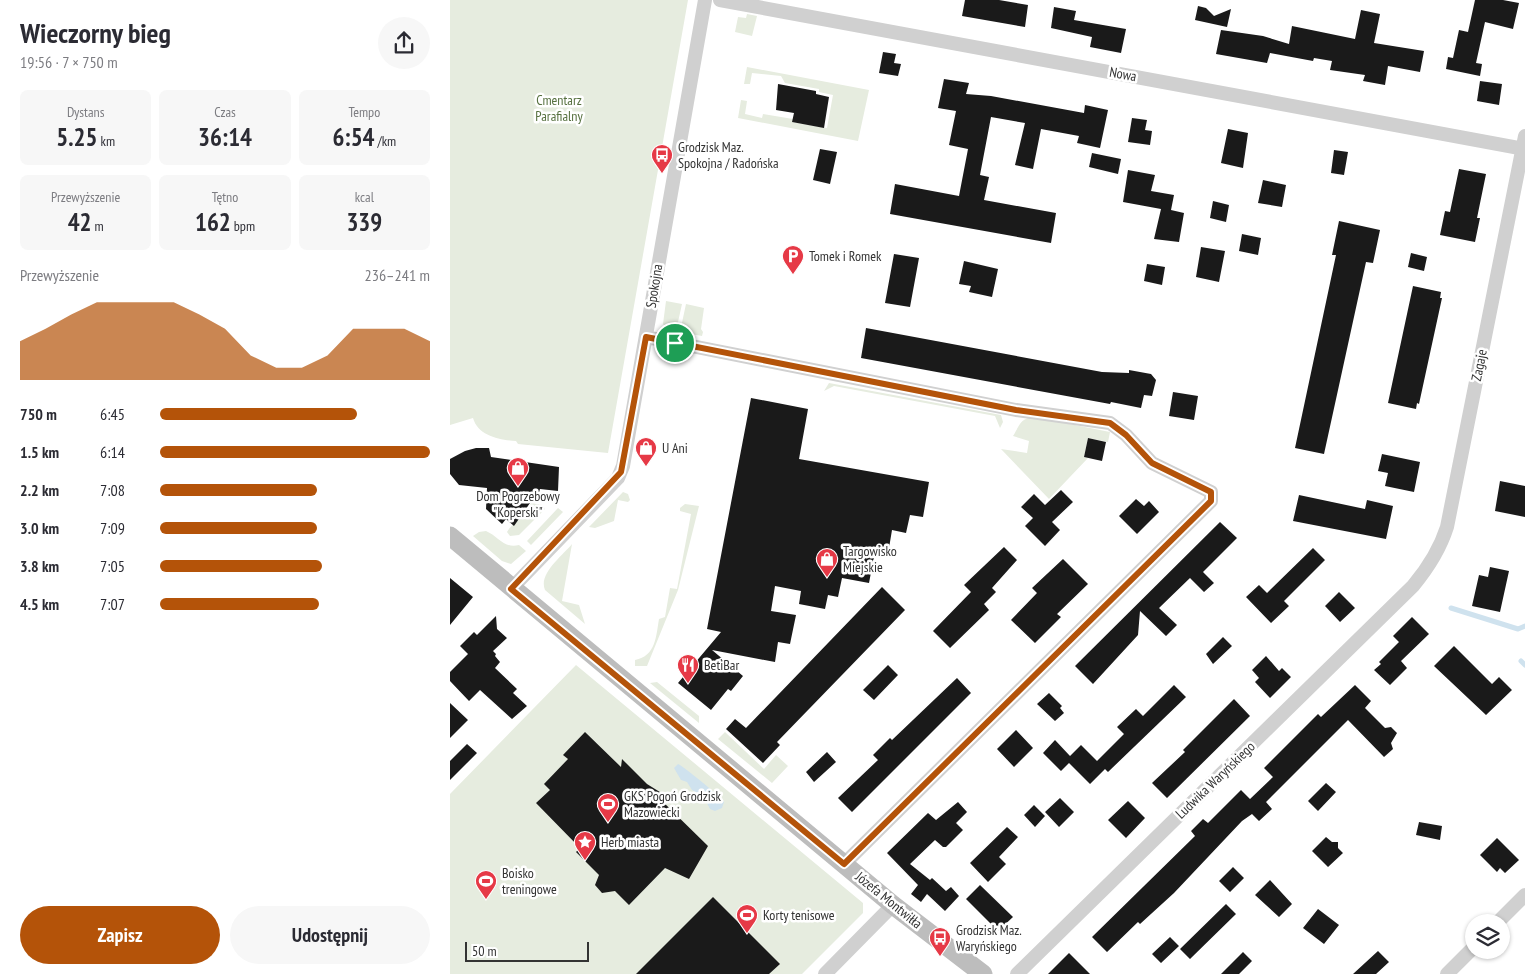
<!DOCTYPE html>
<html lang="pl">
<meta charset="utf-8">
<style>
body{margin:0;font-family:"PT Sans Narrow",sans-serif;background:#f7f7f7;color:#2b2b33;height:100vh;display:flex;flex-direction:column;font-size:19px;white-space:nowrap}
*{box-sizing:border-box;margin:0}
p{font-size:16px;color:#7c7c81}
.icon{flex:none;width:28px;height:28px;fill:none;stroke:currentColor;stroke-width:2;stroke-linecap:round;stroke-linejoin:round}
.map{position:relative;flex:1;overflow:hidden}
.drawer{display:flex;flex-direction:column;background:#fff;width:450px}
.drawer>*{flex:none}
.controls{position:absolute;left:1015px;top:914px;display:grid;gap:10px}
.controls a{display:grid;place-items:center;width:45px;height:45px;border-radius:50%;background:#fff;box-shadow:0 1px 4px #0004;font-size:25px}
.scale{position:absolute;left:15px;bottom:12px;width:124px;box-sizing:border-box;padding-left:5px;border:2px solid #333;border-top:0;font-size:14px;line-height:18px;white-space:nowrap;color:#333;-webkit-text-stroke:4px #fff;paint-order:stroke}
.pin{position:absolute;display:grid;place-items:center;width:42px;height:42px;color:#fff;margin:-21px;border:2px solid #fff;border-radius:50%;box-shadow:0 1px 5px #0007}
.round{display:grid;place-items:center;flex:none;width:52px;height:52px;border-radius:26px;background:#f7f7f7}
.summary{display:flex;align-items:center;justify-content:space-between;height:85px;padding:0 20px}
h1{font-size:28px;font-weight:700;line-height:38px}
.figures{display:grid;grid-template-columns:repeat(3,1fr);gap:8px;height:85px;padding:5px 20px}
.figures div{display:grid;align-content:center;border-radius:8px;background:#f7f7f7;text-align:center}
.figures b{font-size:25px;font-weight:700}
.figures small{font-size:14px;font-weight:400}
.figures p{font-size:14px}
.chart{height:140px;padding:10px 20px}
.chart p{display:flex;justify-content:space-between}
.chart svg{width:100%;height:90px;margin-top:5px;fill:#b45309;opacity:.7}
.action{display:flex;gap:10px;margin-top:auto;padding:10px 20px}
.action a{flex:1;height:58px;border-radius:30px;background:#b45309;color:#fff;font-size:20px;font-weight:700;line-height:58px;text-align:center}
.action a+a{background:#f7f7f7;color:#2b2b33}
ul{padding:0 20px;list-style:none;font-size:16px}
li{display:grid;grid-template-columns:80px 60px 1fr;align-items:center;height:38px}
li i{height:12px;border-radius:6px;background:#b45309}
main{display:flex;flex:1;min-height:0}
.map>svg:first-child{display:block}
</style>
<main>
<section class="drawer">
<div class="summary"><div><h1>Wieczorny bieg</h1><p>19:56 · 7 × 750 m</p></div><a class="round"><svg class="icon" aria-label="share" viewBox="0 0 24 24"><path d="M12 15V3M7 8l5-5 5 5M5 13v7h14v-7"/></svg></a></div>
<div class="figures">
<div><p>Dystans</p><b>5.25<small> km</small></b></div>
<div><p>Czas</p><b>36:14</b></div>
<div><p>Tempo</p><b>6:54<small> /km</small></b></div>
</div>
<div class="figures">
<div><p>Przewyższenie</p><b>42<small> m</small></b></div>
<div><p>Tętno</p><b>162<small> bpm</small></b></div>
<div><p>kcal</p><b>339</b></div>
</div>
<div class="chart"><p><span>Przewyższenie</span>236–241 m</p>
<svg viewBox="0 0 160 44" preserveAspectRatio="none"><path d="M0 44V25L10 19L20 12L30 6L40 6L50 6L60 6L70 12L80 19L90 32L100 38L110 38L120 32L130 19L140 19L150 19L160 25V44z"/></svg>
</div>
<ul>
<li><b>750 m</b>6:45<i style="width:73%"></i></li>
<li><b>1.5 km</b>6:14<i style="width:100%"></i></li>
<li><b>2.2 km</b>7:08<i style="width:58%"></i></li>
<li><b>3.0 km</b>7:09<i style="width:58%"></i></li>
<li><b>3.8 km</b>7:05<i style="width:60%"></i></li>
<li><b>4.5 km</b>7:07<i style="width:59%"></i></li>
</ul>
<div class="action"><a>Zapisz</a><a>Udostępnij</a></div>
</section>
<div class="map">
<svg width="1075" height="974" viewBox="0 0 1075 974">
<rect width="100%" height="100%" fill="#fff"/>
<!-- green -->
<path fill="#e6ecdf" d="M0,0H238L158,453L68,444L66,441C50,440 28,436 23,418L0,425Z
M297,14L307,16L302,36L285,32L288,17L296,18Z
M297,67L419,90L408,141L288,118L291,100L297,101L295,114L312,118L313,114L343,119L342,122L377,128L383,95L369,92V89L335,83L331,76L302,73L300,84H294Z
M216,301L232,304L226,331L217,329L213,324Z
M236,304L254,308L251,329L253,332L252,336L230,332Z
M379,383L551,415L553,422L550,428L545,416L384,386L374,391Z
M584,417L660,432L658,442L638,438L634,457L638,458L599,499L551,449L577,453L579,441L563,436C570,425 570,418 584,417Z
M173,492L178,494L180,500L178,502L168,500L164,521L145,528L139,527Z
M81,503L93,505L95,509L69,535L60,536L57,532C60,525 74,518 81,503Z
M235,504L249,506L228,590L197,666H185V660C206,656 206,636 209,619L215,617L220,588L227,589L241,514L230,511V508Z
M108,508L113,512L81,545L77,541Z
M36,531C48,536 54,549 69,545L76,551L61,564L52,561L23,536L29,532Z
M122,544L112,601L129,605L135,624L95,590C88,574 113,555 122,544Z
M126,665L413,903V913L352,974H0V794Z
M207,682L249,716V723L200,683Z
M275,732L314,769L326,755L338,766L322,783L268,739Z"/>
<!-- water -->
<path fill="#cfe2ee" d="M228,764C232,765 271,797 274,802L272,808L265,811L260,809L254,797L242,790L237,782L231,780L224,768Z"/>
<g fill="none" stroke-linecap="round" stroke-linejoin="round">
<!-- stream -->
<path stroke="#cfe2ee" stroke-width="5" d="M1001,608L1068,629L1075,626
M1071,661L1075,665"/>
</g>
<!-- building -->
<path fill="#1a1a1a" d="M515,0H549L578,5L575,27L512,16Z
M1025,0H1053L1069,3L1063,29L1035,22L1026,63L1032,64L1030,76L996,69L998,57L1003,58L1009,30L1018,32Z
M748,6L756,8L764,16L781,9L777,27L745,20Z
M604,7L626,11L624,20L676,29L671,53L640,47L642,37L601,28Z
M911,10L930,14L924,43L974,51L970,72L938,66L935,85L913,81L915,75L880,70L882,61L864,58L863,61L820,53L817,63L766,54L771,30L813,36L839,44L842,26L905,39Z
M433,52L446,54L444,63L451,64L448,76L429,73Z
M494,79L519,83L516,94L541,96L634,113L635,105L658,110L650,148L627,143L629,136L591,129L583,169L565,165L575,123L541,117L530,175L539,177L534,200L606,213L601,243L440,214L445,184L509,196L518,149L499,145L506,111L488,108Z
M1030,81L1052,84L1049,105L1027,101Z
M328,84L366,91V94L379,97L374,128L342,122L344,113L326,110Z
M682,118L697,120L695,130L702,131L700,145L678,142Z
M778,129L798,133L793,168L771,163Z
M370,149L387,152L380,184L363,180Z
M884,150L898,152L894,175L881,173Z
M642,153L671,159L668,174L639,167Z
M1009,169L1036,174L1027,218H1030L1025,242L990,235L995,211L1000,212Z
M678,170L705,175L701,191L724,195L721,210L734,213L729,242L704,239L711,209L673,202Z
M813,180L836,185L832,207L808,203Z
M763,201L779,205L776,222L760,218Z
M889,221L930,230L923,263L916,262L874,454L845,448L886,255H882Z
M792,234L811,238L808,255L789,251Z
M751,247L775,251L769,282L746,277Z
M961,253L977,257L974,271L958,267Z
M444,254L469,258L460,307L435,303Z
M514,261L548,269L542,297L519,292L521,286L509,284Z
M697,264L715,267L712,285L694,281Z
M963,286L991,292L990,298H992L969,404L967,403L966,409L938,403Z
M416,328L652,372L679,373V370L701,374L706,380L702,396L694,395L691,408L661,402L660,404L411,358Z
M723,392L748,396L744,420L719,416Z
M301,398L358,409L349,459L479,482L473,517L460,515L456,533L442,530L439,548L426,546L419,583L392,578L388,597L378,595L375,609L349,604L351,591L325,586L321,611L346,615L340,644L328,642L325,662L262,650L293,676L281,691L278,689L261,710L228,683L271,632L257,629Z
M638,438L656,442L652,461L634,457Z
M26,448H39L41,457L109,467L108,491L90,489L86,503H80L64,526L56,519L52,524L36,509L37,488L9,485L0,474V459L15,451Z
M932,454L970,462L964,492L935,486L938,473L928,471Z
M1050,481L1075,486V517L1045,511Z
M611,490L623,502L602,522L610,530L595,546L575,526L583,518L571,507L584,494L595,505Z
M849,495L915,509L917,500L943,506L936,539L843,521Z
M686,499L694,506L699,501L709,512L687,534L669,516Z
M770,522L787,538L753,572L764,583L754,592L740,578L709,608L727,625L716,636L690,611L688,635L643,684L625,666Z
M554,547L567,560L542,588L546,592L534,604L539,610L500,648L483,631L521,592L514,585Z
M863,548L875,560L834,601L839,606L821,623L796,597L809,585L817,593Z
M613,559L638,584L607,614L611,617L585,643L561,620L587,593L582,588Z
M1040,567L1059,571L1050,612L1022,606L1029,575L1038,577Z
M0,578L23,597L0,625Z
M432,587L455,610L327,742L330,745L313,763L276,729L285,719L296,728Z
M889,592L905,608L890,622L875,606Z
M46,616L47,629L57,638L43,651L46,654L45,656L50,662L45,668L67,689L63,693L77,706L62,719L30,690L19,701L0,681V672L18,654L10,646L24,632L27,635Z
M962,617L979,634L951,661L957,668L940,685L924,670L931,664L929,662L949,642L943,636Z
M773,637L782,646L763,664L756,654Z
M1004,646L1042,684L1049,677L1062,690L1036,715L984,666Z
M816,656L829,671L832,668L841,677L820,698L805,682L809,678L802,670Z
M438,665L448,675L424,700L413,690Z
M507,678L521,693L402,812L388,798L428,760L423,755L440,738L442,740Z
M724,685L736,697L658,772L655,769L640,784L619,763L611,771L593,753L605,740L620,756L631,745L647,761L674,734L667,727L686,709L693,716Z
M905,685L921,701L915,708L935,728L941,727L947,733L941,743L943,749L934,757L898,720L816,802L822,809L809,821L802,814L792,821L724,893L690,924L688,922L657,952L642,937L745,836L741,831L753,819L758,823L791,790L800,799L823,777L814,768L868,714L871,717Z
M599,693L612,706L610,708L614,713L605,721L587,704Z
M784,699L800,716L717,798L702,783L735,752L733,750Z
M0,703L18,720L0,738Z
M566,730L583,748L564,767L547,749Z
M135,732L171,767L172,759L197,784L213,794L209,798L258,846L239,879L215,868L179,905L165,891L152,893L145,885L149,875L126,852L130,848L86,803L100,790L94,784L118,759L113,755Z
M17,744L27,753L0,780V761Z
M377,752L386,762L364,782L356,772Z
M876,783L886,792L868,811L858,801Z
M610,798L624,812L609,827L595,812Z
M678,801L695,818L676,838L658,820Z
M508,802L517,812L506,823L513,830L496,847H493L485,840L460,864L480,880L482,878L496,891L501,887L509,896L495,911L477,894L471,902L461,894L468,885L437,853L478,813L486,820Z
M584,805L595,816L585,827L574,815Z
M969,822L992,826L990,840L966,835Z
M557,827L568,837L549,857L556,864L538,882L520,863Z
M876,837L882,842H888V848L893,853L878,867L862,851Z
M1047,838L1069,860L1055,873L1050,868L1047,872L1030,855Z
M783,867L794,878L780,892L769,881Z
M820,880L842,904L829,917L805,895Z
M530,885L563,917L548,931L516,899Z
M263,897L330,964L319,974H186Z
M776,904L786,914L740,959L730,949Z
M868,909L889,925L874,944L853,928Z
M720,937L729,946L711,963L702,954Z
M928,951L939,962L926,974H903Z
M793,952L802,961L789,974H771Z
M619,953L640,974H598Z"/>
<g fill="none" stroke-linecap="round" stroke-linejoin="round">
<!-- street -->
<path stroke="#d0d0d0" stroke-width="14" d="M270,0L1075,149
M196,337L566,410L660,423L676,435L702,463L761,492V501L394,864
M61,589L168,478L173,466L255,0
M1048,922L1075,895
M375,974L443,905
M567,974L963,586C978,568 990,549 997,527L1075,136
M997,974L1024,947"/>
<!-- secondary -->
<path stroke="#bdbdbd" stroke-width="19" d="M0,536L443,905L533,974"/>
</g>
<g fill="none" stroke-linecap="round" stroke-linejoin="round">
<!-- route casing -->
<g stroke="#fff" stroke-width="10">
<path id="route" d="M196,337L566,410L660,423L676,435L702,463L761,492V501L394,864L61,589L171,472Z"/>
</g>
<!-- route -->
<use href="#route" stroke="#b45309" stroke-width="6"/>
</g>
<!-- icons -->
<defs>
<g id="bus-pin" transform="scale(1.125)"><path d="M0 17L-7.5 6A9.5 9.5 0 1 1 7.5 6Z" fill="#e63946" stroke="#fff"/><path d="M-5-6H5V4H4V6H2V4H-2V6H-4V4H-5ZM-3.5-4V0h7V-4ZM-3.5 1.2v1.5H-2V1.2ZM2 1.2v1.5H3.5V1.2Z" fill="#fff"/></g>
<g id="parking-pin" transform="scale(1.125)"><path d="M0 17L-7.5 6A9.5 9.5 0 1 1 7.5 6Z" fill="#e63946" stroke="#fff"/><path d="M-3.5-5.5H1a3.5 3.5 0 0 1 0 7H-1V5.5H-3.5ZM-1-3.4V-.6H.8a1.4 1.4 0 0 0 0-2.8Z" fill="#fff"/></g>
<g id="shop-pin" transform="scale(1.125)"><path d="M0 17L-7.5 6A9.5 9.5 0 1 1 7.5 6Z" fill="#e63946" stroke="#fff"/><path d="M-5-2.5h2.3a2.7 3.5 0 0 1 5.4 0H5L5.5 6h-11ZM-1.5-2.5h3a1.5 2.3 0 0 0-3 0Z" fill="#fff"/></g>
<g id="restaurant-pin" transform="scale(1.125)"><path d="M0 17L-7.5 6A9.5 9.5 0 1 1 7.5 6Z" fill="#e63946" stroke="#fff"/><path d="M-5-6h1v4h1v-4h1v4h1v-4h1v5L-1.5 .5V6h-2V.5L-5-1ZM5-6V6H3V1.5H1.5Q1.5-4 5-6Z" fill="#fff"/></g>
<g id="stadium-pin" transform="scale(1.125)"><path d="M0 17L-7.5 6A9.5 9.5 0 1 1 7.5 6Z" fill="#e63946" stroke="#fff"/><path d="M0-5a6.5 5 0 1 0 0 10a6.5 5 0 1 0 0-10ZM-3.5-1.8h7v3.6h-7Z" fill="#fff"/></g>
<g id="sight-pin" transform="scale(1.125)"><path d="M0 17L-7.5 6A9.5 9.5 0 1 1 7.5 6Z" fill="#e63946" stroke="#fff"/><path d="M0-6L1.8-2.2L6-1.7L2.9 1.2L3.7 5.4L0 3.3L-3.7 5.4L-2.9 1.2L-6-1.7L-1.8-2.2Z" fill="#fff"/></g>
</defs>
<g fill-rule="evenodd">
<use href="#bus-pin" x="212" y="155"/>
<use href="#parking-pin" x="343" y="256"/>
<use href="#shop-pin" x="196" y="448"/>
<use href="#shop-pin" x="68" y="468"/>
<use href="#shop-pin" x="377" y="559"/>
<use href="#restaurant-pin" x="238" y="665"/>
<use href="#stadium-pin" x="158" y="804"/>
<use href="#sight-pin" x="135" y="842"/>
<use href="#stadium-pin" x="36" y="881"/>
<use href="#stadium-pin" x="297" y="915"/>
<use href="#bus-pin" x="490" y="938"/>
</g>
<g text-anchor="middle" stroke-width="5" stroke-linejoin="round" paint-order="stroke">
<!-- street labels -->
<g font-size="14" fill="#333" stroke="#fff">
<text transform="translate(673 74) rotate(10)" y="5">Nowa</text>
<text transform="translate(204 286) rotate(-81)" y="5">Spokojna</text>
<text transform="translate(1029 365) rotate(-79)" y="5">Zagaje</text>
<text transform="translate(765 780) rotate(-44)" y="5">Ludwika Waryńskiego</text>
<text transform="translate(439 900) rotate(39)" y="5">Józefa Montwiłła</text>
</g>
<!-- park labels -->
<g font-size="14" fill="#56703f" stroke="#fff">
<text x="109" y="105">Cmentarz<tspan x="109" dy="16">Parafialny</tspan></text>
</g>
<!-- poi labels -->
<g font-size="14" fill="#333" stroke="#fff" text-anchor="start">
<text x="228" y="152">Grodzisk Maz.<tspan x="228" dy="16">Spokojna / Radońska</tspan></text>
<text x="359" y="261">Tomek i Romek</text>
<text x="212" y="453">U Ani</text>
<text x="68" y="501" text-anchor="middle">Dom Pogrzebowy<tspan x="68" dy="16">"Koperski"</tspan></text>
<text x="393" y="556">Targowisko<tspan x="393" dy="16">Miejskie</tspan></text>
<text x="254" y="670">BetiBar</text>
<text x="174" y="801">GKS Pogoń Grodzisk<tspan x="174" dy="16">Mazowiecki</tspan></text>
<text x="151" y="847">Herb miasta</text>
<text x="52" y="878">Boisko<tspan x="52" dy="16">treningowe</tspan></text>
<text x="313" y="920">Korty tenisowe</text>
<text x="506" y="935">Grodzisk Maz.<tspan x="506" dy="16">Waryńskiego</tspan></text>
</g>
</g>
</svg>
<div class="controls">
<a><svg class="icon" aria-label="layers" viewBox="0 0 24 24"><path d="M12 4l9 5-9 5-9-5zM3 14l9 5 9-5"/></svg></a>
</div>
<div class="scale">50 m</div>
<div class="pin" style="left:225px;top:343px;background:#1e9e55"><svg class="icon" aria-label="arrive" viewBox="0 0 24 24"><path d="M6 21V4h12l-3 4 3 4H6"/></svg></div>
</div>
</main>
